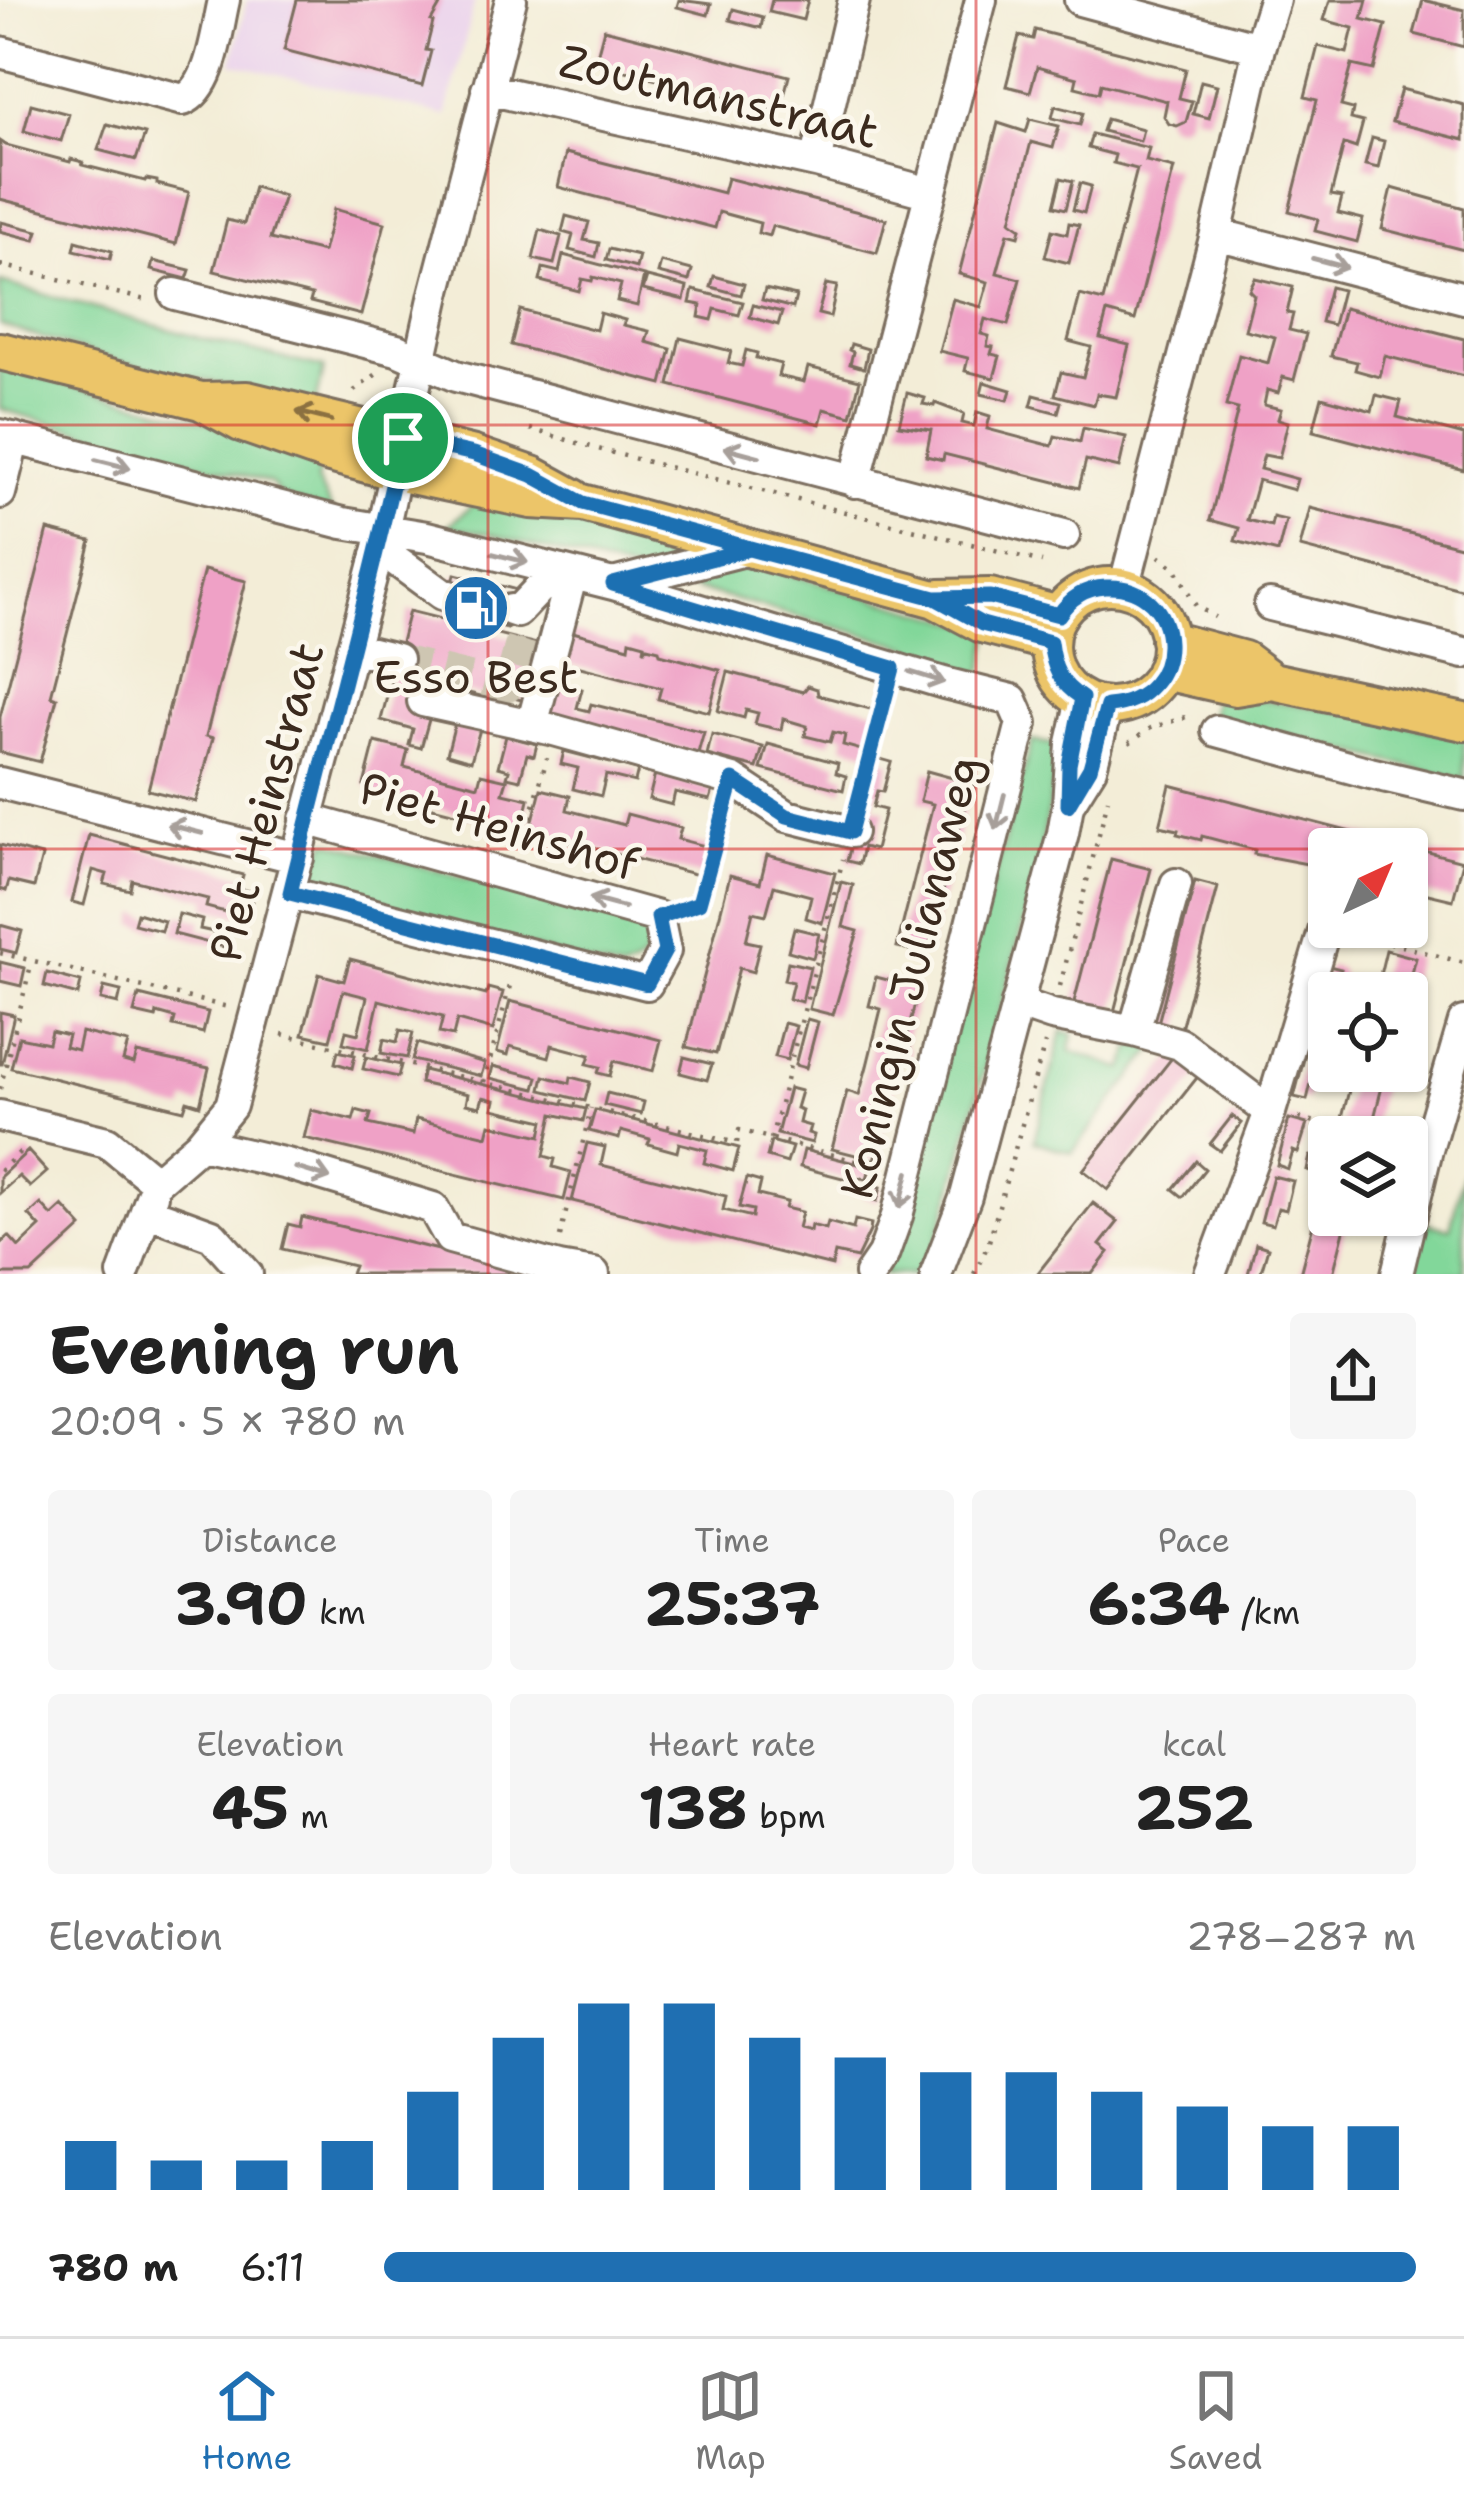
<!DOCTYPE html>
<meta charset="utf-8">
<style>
body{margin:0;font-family:"Shantell Sans",sans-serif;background:#f6f6f6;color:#222;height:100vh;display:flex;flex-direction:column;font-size:45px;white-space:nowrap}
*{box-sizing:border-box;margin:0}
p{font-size:39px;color:#767676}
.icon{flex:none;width:66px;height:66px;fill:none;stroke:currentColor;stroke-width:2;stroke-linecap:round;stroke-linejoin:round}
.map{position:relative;height:1274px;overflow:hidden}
.drawer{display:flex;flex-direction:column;background:#fff;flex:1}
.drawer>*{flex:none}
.needle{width:78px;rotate:44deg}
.controls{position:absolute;left:1308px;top:828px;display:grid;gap:24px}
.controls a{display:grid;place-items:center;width:120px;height:120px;border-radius:12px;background:#fff;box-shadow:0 3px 9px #0004;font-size:60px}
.pin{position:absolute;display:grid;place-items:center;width:102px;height:102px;color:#fff;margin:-51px;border:6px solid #fff;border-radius:50%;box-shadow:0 3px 12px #0007}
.round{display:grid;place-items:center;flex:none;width:126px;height:126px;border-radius:12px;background:#f6f6f6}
.head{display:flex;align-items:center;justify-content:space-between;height:204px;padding:0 48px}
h1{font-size:66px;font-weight:700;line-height:90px}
.metrics{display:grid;grid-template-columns:repeat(3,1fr);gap:18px;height:204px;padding:12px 48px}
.metrics div{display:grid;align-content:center;border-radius:12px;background:#f6f6f6;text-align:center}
.metrics b{font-size:60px;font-weight:700}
.metrics small{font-size:33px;font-weight:400}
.metrics p{font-size:33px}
.chart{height:336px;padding:24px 48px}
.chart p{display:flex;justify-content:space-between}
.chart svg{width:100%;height:216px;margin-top:12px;stroke:#1f6fb2;stroke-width:6}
ul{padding:0 48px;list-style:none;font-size:39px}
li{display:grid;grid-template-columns:192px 144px 1fr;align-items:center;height:90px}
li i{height:30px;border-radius:15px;background:#1f6fb2}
.dock{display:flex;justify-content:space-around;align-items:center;height:168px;border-top:3px solid #e0e0e0;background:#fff;font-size:33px;color:#767676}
.dock a{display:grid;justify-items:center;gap:6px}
.dock .current{color:#1f6fb2}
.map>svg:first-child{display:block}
</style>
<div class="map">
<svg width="1464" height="1274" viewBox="0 0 1464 1274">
<rect width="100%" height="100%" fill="#fbf7ec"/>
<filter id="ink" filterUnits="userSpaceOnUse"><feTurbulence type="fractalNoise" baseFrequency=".00833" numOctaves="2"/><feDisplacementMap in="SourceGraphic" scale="24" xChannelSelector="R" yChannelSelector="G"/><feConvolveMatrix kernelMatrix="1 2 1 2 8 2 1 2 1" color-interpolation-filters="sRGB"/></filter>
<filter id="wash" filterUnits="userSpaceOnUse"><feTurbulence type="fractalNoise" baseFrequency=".004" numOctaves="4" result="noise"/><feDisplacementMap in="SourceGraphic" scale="48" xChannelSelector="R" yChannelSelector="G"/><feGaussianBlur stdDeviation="2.7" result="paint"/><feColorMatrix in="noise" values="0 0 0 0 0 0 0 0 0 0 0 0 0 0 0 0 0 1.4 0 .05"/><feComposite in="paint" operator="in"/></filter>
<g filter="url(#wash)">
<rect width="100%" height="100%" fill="#f3edd7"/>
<!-- built -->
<path fill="#ead1ec" d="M247,0H475L446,116L232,63Z"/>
<!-- green -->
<path fill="#82d79a" stroke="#5e805c" stroke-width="3" d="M0,282L207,340L324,368L316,404L121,362L0,325Z
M0,366L214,424L321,462L317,481L333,512L282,497L270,483L0,409Z
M474,498L595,520L991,631L983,670L976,676L924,662L911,647L490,534L447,526L469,508Z
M1215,693L1357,713L1464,737V780L1231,722L1211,714Z
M1032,741L1059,745L1038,868L950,1199L933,1251L920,1274H884Z
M327,841L637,924L650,939C648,959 638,966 621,972L312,888L319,856Z
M1062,1031L1073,1034L1070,1051L1124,1069L1131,1049L1146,1040L1158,1044L1072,1153L1034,1141Z
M1464,1173V1274H1411L1424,1223L1450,1228Z"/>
<g id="blocks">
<!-- building -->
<path fill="#efa1c6" d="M297,0H443L431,21L433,22L426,50L431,51L422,86L284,50Z
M679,0L711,4L708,15L677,7Z
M772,0H808L803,20L769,12Z
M1330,0H1367L1362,19L1386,25L1374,70L1352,65L1341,106L1353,109L1351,119L1363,122L1356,148L1344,144L1331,195L1342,197L1338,213L1363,219L1357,242L1315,231L1318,219L1289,211L1317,100L1305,97L1318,46L1347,53L1353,28L1324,20Z
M1423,0L1464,10V47L1414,34Z
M733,9L763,17L761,28L730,20Z
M604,29L789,76L780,111L595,63Z
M1035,30L1186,69L1179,98L1192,101L1186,122L1177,126L1169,124L1164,116L1167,101L1101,84L1099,93L1075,87L1077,78L1037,67L1030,92L1006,86L1019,36L1033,39Z
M1201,81L1217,85L1209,118L1193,114Z
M1401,89L1464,105V140L1392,122Z
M31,104L69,114L61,141L24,131Z
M1055,106L1083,113L1080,125L1052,118Z
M1030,119L1059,126L1053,148L1031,142L1011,221L1021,228L1019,236L1008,233L997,273L1020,279L1008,325L985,319L981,334L989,336L987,346L993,347L991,354L1000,356L994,378L965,371L968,358L939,351L953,299L981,307L988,282L959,274L998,123L1026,132Z
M1106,119L1143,129L1140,141L1102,131Z
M107,124L145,134L136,160L98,150Z
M1092,134L1149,148L1146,161L1174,168L1135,320L1107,312L1100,338L1129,345L1116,397L1097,394L1094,405L1055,395L1061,372L1083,377L1091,347L1068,341L1080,295L1103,301L1137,169L1113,163L1115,155L1088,148Z
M1372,138L1384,141L1378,168L1365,165Z
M0,141L6,145L70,162L71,159L83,162L82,165L145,181L146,179L157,181V184L189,192L176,244L0,199Z
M566,153L723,193L727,178L886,219L877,253L772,226L769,236L758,233L760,223L719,212L715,228L558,187Z
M1061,178L1073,181L1066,209L1054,206Z
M1080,183L1091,186L1084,213L1073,210Z
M254,187L284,196L270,239L323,252L334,209L385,223L361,315L310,302L312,295L214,271L227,220L244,224Z
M1392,188L1464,208V250L1382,229Z
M566,216L589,222L584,240L599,243L596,257L569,250L573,235L562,232Z
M1,222L38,231L35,240L0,231Z
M1069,223L1079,225L1069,263L1045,257L1052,230L1067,234Z
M540,230L561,236L554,264L533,259Z
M76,241L112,251L110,259L74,250Z
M609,249L639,256L636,268L606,260Z
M563,255L644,276L637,306L617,301L621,284L593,277L592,281L582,279L579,291L540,281L543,268L559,272Z
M153,261L190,270L187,279L151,270Z
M661,262L692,270L689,281L658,273Z
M714,276L744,284L741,295L711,287Z
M647,277L687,287L684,300L643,290Z
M1255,278L1293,287L1287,313L1293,314L1289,330L1306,334L1294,380L1283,377L1278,393L1267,390L1264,405L1281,409L1278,419L1288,422L1279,458L1264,455L1260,469L1297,479L1294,490L1258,480L1247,520L1271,526L1273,517L1286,520L1278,552L1235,541L1239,528L1210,520L1238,409L1226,406L1239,355L1268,363L1275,337L1245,330L1254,295L1249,290Z
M826,284L837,286L830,317L818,314Z
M1330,287L1342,290L1333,325L1321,322Z
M765,289L796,296L793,308L762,300Z
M693,290L743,302L739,315L715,309L712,320L699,317L701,305L690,303Z
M753,305L782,312L778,325L750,317Z
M1344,308L1464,339V376L1385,356L1380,377L1355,370L1357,362L1331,356Z
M520,310L596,330L600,313L625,320L623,325L649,331L646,342L671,349L662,384L511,345Z
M680,338L731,351L728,363L742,366L746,350L757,353L756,358L781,364L778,376L804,382L808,367L860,380L851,416L824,409L820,424L669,385Z
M851,344L868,349L864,368L850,364L853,352L849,350Z
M984,382L1011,390L1008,400L981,394Z
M907,393L925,398L923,404L934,406L935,403L964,414L962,423L974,426L977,412L990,416L987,429L1052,446L1055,436L1080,442L1083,428L1126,437L1119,468L1086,460L1079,488L944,454L943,460L926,456L931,430L899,425Z
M1034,395L1061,402L1058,413L1031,406Z
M1376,395L1401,401L1397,417L1464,435V470L1313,431L1322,397L1372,411Z
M1310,508L1464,547V590L1300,547Z
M48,530L91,541L51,696L57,698L40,762L0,752V717Z
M204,570L246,581L206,736L213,738L196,802L148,790Z
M455,574L517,590L507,628L487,623L485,631L541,645L526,701L509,697L508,703L418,680L410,711L430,716L421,748L409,745L413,729L381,720L409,611L445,620Z
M569,631L629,647L630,640L645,644L644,651L647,647L659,650L660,654L720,670L709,712L658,699L661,688L561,662Z
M728,672L803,692L808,686L817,689L818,695L878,711L868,752L843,745L845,735L833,732L830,742L805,736L807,726L783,719L781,730L755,724L758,713L746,710L744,718L718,711Z
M556,683L582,689L577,708L589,711L591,704L704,732L698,753L548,715Z
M455,723L480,729L471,761L447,754Z
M712,734L763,747L757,768L707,755Z
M506,736L537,744L534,756L527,754L520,780L507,777L509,770L498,767Z
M375,742L408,750L404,767L478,786L481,774L507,780L503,793L529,799L522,830L370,791L372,786L364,785Z
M768,744L838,763L836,773L846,776L843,790L761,769Z
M564,751L638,770L635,782L606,775L601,796L573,789L578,768L561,764Z
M873,757L891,762L883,792L877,791L873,807L885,810L875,850L863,847L859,864L847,861Z
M927,771L971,783L974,788L972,796L967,798L927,954L897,947L933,804L920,801Z
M655,774L713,790L710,800L675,792L672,805L649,799Z
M1170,785L1463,861L1453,900L1424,893L1423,898L1407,894V849H1329V874L1322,872L1323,867L1254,854L1255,850L1202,836L1201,840L1177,834L1178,830L1160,826Z
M541,789L570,796L567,810L624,825L627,814L681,828L678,839L709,847L702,876L530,832Z
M89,835L243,875L239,889L254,892L248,918L206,907L208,899L132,880L130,890L104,884L107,874L93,870L84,905L72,902Z
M0,845L42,856L34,887L9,881L6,891L0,889Z
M767,855L835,873L822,923L806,918L811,896L774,886L766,915L753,912L746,941L760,944L753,972L739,968L716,1054L686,1047L730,875L760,883Z
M1111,859L1151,869L1113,1016L1073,1006Z
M1195,881L1218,887L1180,1033L1157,1027Z
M841,882L853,885L843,927L858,931L833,1015L809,1009Z
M137,913L164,921L161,931L134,924Z
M179,914L202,920L200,929L227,935L224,947L174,934Z
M0,925L22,931L16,953L0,949Z
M794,928L819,934L813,958L788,951Z
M1386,950L1416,958L1407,993H1361L1366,976L1379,979Z
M350,959L486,995L488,988L503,992L493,1030L457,1020L453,1036L439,1033L443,1017L379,1000L368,1049L343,1043L346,1031L358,1034L367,997L343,991L330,1040L303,1034L319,974L344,981Z
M0,962L25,968L21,986L0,981Z
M788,962L810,967L802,1002L789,999L793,982L784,980Z
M1329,966L1341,969L1340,973L1343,974L1341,983L1349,985L1347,993H1329V996L1321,994Z
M47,973L81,982L78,995L44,986Z
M876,977L919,988L904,1047L910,1048L907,1061L901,1059L875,1160L832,1149L847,1091L859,1095L867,1066L881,1009L869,1006Z
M104,987L121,991L118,1004L101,1000Z
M139,995L208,1012L203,1033L173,1026L175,1018L157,1013L156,1018L134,1013Z
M510,1001L661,1040L653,1071L614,1061L610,1076L598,1073L600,1067L587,1064L590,1055L552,1045L549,1057L510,1046L508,1055L497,1052Z
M1318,1007L1329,1010L1326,1026H1329V1043L1310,1038Z
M0,1012L14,1015L2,1064H0Z
M807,1019L818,1022L806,1068L795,1065Z
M784,1023L796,1026L787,1060L775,1057Z
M400,1030L413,1033L407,1058L381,1053L384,1039L397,1042Z
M51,1031L68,1035L65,1047L77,1050L81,1032L128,1043L123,1061L134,1064L137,1053L209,1068L200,1105L187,1101L184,1110L11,1068L19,1037L48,1043Z
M417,1043L485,1063L481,1076L412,1060Z
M338,1051L355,1055L352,1068L335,1063Z
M1306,1051L1329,1056L1324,1086L1311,1083L1307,1100L1294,1097Z
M1175,1054L1200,1074L1108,1190L1083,1170Z
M366,1057L401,1065L398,1077L363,1069Z
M684,1057L712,1064L707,1080L680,1073Z
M493,1066L538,1077L535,1089L490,1078Z
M423,1070L586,1109L583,1121L553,1114L544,1156L555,1159L553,1167L571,1172L564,1200L304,1138L311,1110L353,1120L356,1110L371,1114L368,1124L413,1134L416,1119L487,1136L490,1124L541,1136L544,1121L493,1109L495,1100L483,1097L480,1107L466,1104L468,1094L420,1083Z
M1354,1071H1386L1371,1130L1341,1122Z
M544,1076L570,1083L571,1077L590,1082L585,1101L541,1090Z
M789,1088L801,1091L796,1108L802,1110L799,1123L810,1126L808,1133L814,1135L812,1143L777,1134Z
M607,1093L644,1102L641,1114L604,1105Z
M595,1110L739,1148L733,1171L704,1163L707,1150L679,1143L677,1152L648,1144L650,1139L621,1131L619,1139L589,1131Z
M1232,1116L1242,1123L1220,1151L1210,1144Z
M1289,1119L1307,1124L1298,1153L1293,1151L1288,1169L1277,1165Z
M771,1141L792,1147L787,1163L767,1157Z
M587,1143L605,1147L601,1165L726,1196L723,1210L752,1217L753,1210L739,1207L747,1178L761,1182L758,1195L787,1202L785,1208L802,1212L798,1228L810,1231L811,1225L826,1229L828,1222L853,1229L855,1220L871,1224L870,1231L857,1258L835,1253L832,1266L572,1201Z
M1323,1144L1329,1146V1215H1348L1333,1274H1300L1326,1175L1307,1170L1310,1156L1320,1158Z
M804,1150L870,1167L867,1179L855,1177L850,1180L800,1167Z
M28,1151L47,1172L30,1187L19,1176L0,1193V1177Z
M1196,1161L1205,1169L1183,1197L1173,1189Z
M1273,1176L1293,1181L1286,1210L1278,1208L1273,1225L1261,1222Z
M866,1183L881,1187L877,1201L862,1197Z
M1093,1203L1118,1222L1100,1245L1109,1252L1092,1274H1037Z
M41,1204L52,1216L63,1206L82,1227L31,1274H0V1244L9,1236L19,1247L40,1227L29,1215Z
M302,1217L509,1267L508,1274H351L354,1266L282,1249L288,1224L300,1227Z
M1256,1244L1268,1248L1263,1265L1260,1274H1248Z"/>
</g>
</g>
<g filter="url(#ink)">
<use href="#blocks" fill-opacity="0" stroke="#7b6e5f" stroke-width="3"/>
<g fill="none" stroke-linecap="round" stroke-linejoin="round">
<!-- minor-tunnel -->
<path stroke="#cec6b2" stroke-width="30" stroke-dasharray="30 15" stroke-linecap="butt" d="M449,596L511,610
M397,659L508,687L521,640"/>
<!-- minor casing -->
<g stroke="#7b6e5f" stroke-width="36">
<path id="minor" d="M1080,0L1259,48
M0,52L183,100C212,88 217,29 224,0
M487,89L816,162L930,193
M816,162L854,0
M1216,234L1464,298
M175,294L397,350L456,376L1064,535
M0,435L343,523L427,537L613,584L944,683L1012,700L1022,723L897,1216L883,1255L870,1274
M855,482L981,0
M0,493L14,438
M379,548L442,594L449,596
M613,584L749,549
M1124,588L1216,234L1259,48L1274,0
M1270,605L1464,653
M511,610L517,612L557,570
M352,648L397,659
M423,701L554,730L733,780L787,816L851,832
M532,725L572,574
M1217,731L1370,773L1464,795
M0,783L298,858
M1071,800L1091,768L1107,706
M289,893L647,984L665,951L658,917L306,819
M1017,1003L1052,1015L1134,1031L1176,884
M1134,1031L1180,1044L1270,1112
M0,1116L107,1142L156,1182L200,1144L231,1106L379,548L435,294L511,0
M200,1144L287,1164L433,1208L450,1238L559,1268L594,1274
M146,1211L212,1235L247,1274
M123,1274L152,1195
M936,1274L966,1196L1063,833L1068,805L1072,743L1082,699
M1210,1274L1270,1112L1326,925
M1397,1274L1427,1149L1464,1022"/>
</g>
<!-- major casing -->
<g stroke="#7b6e5f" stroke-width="42">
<path id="major" d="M0,351L201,401L247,400L474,455L532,475L574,498
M201,401L241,423L330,454L396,472L531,500L583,503L935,599L982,624L1050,642
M1050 646a60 60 0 1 1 120 0a60 60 0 1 1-120 0Z
M939,598L990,597L1059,615
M1169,640L1244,660L1272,681
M1164,671L1235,687L1272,681L1464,722"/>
</g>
<!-- path -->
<path stroke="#7b6e5f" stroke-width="4.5" stroke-dasharray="3 9" stroke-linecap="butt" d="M0,265L146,300
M354,391L378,373
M530,429L605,451L1042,562
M1159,556L1176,569L1196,606L1215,617
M1129,743L1151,728L1189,716
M858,802L886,697
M521,852L547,758
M686,907L699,903L724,812
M1355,933L1464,963
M0,953L228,1007
M1060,986L1108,799
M282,1034L737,1143L739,1130L879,1167
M484,1082L512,978
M0,1089L32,961
M1299,1118L1378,1137
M771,1139L843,859
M0,1171L22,1150
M560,1237L591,1108
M974,1274L988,1245L1045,1043"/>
<!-- minor -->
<use href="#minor" stroke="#fff" stroke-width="30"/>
<!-- major -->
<use href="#major" stroke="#ecc569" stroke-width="36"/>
</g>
<!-- one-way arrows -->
<defs><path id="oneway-shaft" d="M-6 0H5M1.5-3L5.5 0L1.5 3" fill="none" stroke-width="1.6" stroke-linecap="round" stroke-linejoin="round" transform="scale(3)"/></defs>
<g stroke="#a79f9a">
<use href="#oneway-shaft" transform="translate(1330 263) rotate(15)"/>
<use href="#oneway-shaft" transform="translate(742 452) rotate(-165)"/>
<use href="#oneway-shaft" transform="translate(113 464) rotate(14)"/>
<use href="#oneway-shaft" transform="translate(510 558) rotate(14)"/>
<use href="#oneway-shaft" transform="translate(927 677) rotate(17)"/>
<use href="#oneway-shaft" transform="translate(1000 812) rotate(104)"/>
<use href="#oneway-shaft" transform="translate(185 829) rotate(-166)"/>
<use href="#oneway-shaft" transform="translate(607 903) rotate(-165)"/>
<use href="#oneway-shaft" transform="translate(313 1173) rotate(17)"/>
<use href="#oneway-shaft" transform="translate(904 1190) rotate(104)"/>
</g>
<use stroke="#8b7040" href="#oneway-shaft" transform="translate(314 416) rotate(-166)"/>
</g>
<g fill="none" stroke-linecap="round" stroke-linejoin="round" filter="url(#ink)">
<!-- route casing -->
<g stroke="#fff" stroke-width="24">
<path id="route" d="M403,438C369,591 327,741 290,893L647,984L665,951L658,917L699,903L733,780L787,816L850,832L893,668L613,584L749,549L935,598L982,624L1050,642C1053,668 1060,684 1082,698L1069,765L1068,805L1090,768L1107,706C1192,700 1185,583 1106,587C1085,588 1070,598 1059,615L990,597L935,598L583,503L532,475L474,454L403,438"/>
</g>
<!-- route -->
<use href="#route" stroke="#1f6fb2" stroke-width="15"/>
</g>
<!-- grid -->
<path fill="none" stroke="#d62828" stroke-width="3" stroke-opacity="0.55" d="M488,0V1274M976,0V1274M0,425H1464M0,849H1329M1407,849H1464"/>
<!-- icons -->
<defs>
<g id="fuel-disc" transform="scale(3.45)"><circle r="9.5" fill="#1f6fb2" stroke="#fbf7ec"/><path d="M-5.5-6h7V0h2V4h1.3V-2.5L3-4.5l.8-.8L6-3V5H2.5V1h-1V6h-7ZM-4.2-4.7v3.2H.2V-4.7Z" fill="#fff"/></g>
</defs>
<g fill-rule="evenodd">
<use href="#fuel-disc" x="476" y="608"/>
</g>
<g text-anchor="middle" stroke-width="9" stroke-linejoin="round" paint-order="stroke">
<!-- street labels -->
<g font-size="45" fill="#3b2a1e" stroke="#fbf7ec">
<text transform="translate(719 96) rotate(13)" y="16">Zoutmanstraat</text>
<text transform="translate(266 802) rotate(-75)" y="16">Piet Heinstraat</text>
<text transform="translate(499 826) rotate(16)" y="16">Piet Heinshof</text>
<text transform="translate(910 977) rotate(-76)" y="16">Koningin Julianaweg</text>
</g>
<!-- poi labels -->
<g font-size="45" fill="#3b2a1e" stroke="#fbf7ec">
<text x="476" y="693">Esso Best</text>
</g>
</g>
</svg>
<div class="controls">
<a><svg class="needle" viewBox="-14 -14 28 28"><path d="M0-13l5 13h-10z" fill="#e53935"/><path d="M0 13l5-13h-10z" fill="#767676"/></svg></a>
<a><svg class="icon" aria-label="locate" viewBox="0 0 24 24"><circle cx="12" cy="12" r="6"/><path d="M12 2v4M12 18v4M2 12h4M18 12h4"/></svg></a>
<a><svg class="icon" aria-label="layers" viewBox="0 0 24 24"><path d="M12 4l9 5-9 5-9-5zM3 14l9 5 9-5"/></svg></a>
</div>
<div class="pin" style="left:403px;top:438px;background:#1e9e55"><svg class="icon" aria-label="arrive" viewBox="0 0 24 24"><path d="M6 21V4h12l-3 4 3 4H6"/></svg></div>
</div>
<section class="drawer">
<div class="head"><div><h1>Evening run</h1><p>20:09 · 5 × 780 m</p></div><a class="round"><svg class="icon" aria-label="share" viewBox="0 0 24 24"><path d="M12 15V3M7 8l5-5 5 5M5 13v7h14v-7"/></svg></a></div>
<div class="metrics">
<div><p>Distance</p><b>3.90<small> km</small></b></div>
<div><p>Time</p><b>25:37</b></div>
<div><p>Pace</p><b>6:34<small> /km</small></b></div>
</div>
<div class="metrics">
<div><p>Elevation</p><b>45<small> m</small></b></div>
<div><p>Heart rate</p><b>138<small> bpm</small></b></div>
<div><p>kcal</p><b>252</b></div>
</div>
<div class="chart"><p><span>Elevation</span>278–287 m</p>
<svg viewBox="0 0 160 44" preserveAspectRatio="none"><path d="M5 44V34M15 44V38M25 44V38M35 44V34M45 44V24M55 44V13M65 44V6M75 44V6M85 44V13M95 44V17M105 44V20M115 44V20M125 44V24M135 44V27M145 44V31M155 44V31"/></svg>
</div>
<ul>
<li><b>780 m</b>6:11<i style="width:100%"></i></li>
</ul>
</section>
<nav class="dock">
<a class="current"><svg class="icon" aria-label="home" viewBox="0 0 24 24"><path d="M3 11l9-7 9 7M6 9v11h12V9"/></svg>Home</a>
<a><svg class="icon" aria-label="map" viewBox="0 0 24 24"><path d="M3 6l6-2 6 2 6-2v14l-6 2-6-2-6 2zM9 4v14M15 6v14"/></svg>Map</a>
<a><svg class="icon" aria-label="saved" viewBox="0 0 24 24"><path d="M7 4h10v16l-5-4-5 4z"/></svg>Saved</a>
</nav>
